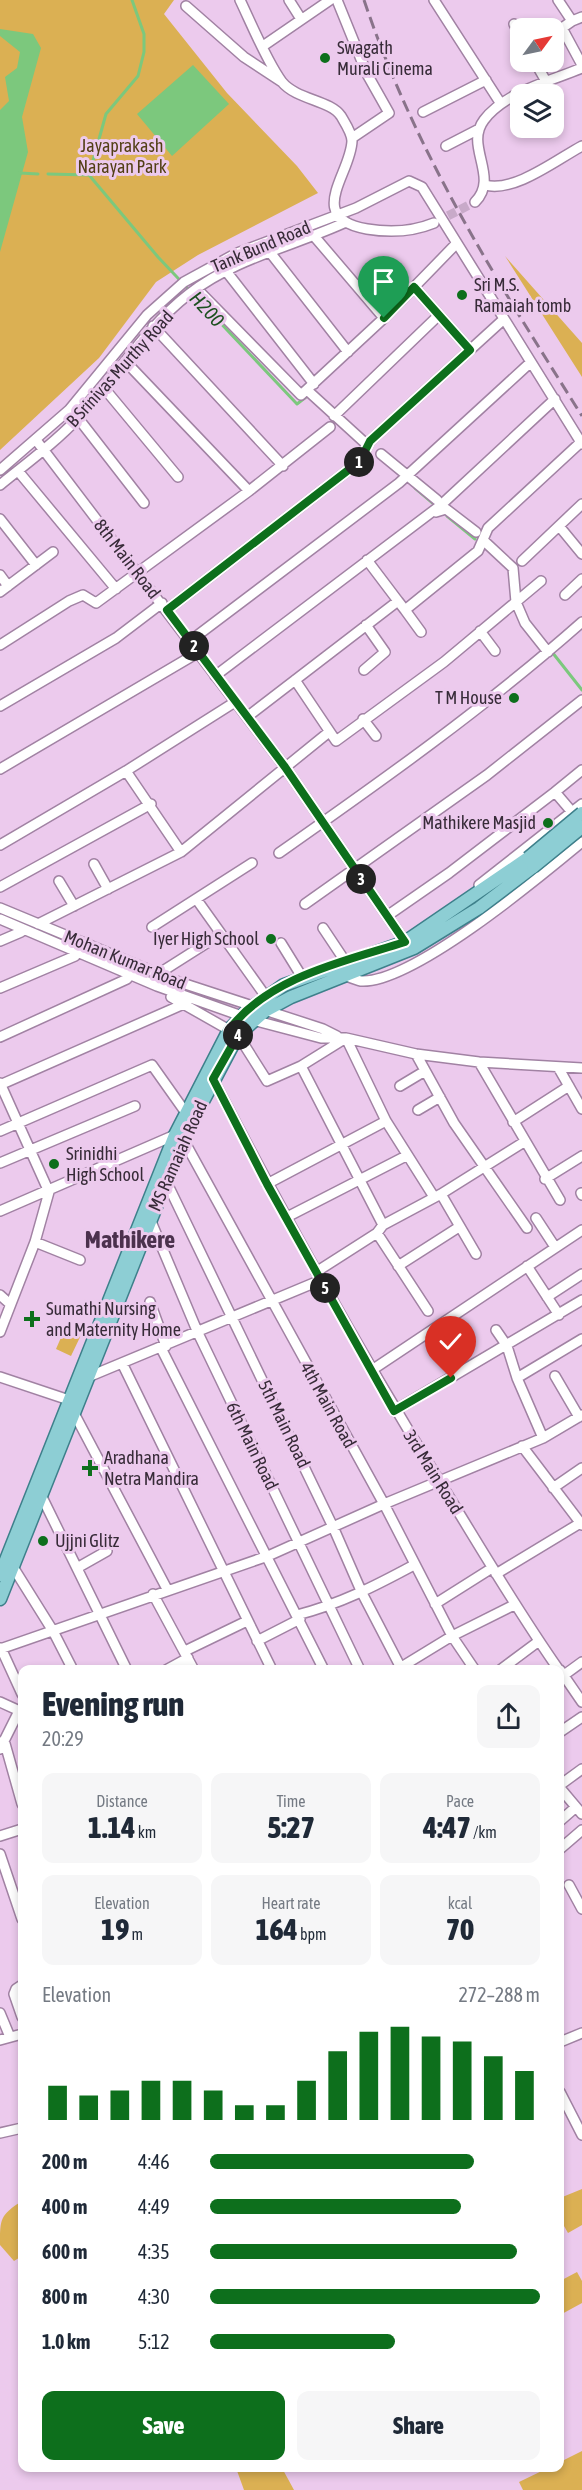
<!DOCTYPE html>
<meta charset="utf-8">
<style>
body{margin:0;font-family:"Asap Condensed",sans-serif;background:#f6f6f7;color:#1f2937;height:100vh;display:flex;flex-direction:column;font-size:22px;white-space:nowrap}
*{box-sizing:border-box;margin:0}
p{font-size:20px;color:#747a83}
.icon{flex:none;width:33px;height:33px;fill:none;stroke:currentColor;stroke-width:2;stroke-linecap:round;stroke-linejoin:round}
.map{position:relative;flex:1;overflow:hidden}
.panel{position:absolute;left:18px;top:1665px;width:546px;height:807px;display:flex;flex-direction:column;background:#fff;border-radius:12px;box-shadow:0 3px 9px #0003}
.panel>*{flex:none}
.needle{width:39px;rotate:57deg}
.buttons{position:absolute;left:510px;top:18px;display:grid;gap:12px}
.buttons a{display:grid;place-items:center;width:54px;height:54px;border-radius:12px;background:#fff;box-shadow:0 3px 9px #0003;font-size:30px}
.pin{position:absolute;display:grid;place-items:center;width:51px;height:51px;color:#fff;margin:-62px -26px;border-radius:50% 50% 50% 0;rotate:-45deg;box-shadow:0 0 6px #0007}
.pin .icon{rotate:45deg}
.km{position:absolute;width:30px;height:30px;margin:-15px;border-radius:50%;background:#222;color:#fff;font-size:16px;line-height:30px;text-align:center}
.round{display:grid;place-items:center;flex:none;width:63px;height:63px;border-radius:12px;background:#f6f6f7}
.head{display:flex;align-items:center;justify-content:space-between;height:102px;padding:0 24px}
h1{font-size:33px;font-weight:800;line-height:45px}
.stats{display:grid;grid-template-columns:repeat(3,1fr);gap:9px;height:102px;padding:6px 24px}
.stats div{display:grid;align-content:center;border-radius:12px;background:#f6f6f7;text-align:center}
.stats b{font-size:30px;font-weight:800}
.stats small{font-size:16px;font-weight:400}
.stats p{font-size:16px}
.chart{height:168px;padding:12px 24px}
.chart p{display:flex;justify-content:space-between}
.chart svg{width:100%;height:108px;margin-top:6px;stroke:#0d6f1c;stroke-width:6}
.cta{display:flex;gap:12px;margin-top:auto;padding:12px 24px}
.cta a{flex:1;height:69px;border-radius:12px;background:#0d6f1c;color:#fff;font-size:24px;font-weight:800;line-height:69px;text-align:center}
.cta a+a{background:#f6f6f7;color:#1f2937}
ul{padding:0 24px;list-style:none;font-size:20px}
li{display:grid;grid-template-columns:96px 72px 1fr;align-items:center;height:45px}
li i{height:15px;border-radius:8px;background:#0d6f1c}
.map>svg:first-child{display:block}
</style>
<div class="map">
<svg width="582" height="2490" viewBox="0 0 582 2490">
<rect width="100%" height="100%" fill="#eccaed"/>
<!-- green -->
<path fill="#dbb053" d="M0,0H174L164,14L227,93L297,166L318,193L198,255L156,282L99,358L0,450Z
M505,256L582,343V377Z
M66,1326L82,1333L71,1356L56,1349Z
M582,2189V2225L568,2233L560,2219V2198Z
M22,2201V2256L14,2261L0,2245C0,2219 0,2215 22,2201Z
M577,2272L582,2281V2303L560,2315V2281Z
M582,2451V2490H523L519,2482L548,2468H560V2462Z
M236,2468H282L294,2490H244Z"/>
<!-- water -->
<path fill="#7cc87d" d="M0,29L33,34L41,48L22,117L28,152L0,252V110L9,101L5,77L17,68L20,52L0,36Z
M193,65L229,104L172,156L137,114Z"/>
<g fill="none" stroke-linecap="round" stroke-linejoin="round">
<!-- stream -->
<path stroke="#7cc87d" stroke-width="3" d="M20,173L38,174
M48,174L89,175L158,257L297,404L306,397
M89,175L106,114L138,76L144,52V34L132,0
M415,488L435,505
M447,516L475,539
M552,652L582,690"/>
<!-- minor-tunnel -->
<path stroke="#c8aac9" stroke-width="9" stroke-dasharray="9 4.5" stroke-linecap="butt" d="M436,222L475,202"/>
<!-- minor casing -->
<g stroke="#a182a3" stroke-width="12">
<path id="minor" d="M240,0C251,23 267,62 282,82C297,100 330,100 341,116C345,123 352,133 352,141C351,174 304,218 367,229C391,233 412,232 434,223
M289,0L301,19
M337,0L367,74L389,113L352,138
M434,0L501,104
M558,0L572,21L582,17
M186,6L244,57L282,82
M572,21L562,28L582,65
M514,24L520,36
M263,46L330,0
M535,62L547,83
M423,112L486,80
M446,146L479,129
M485,185C514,193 556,160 582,146
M475,202C500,177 464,146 484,120C505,92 551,81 582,68
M314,236L384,318
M269,251L348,352
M226,271L314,384
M414,287L470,350
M197,289L301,395L384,318L456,244
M153,326L283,466
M125,361L249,491
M104,388L178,477
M307,390L364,442
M334,416L439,315
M78,418L144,503
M36,440L285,767L405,942L408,938
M381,454L437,500
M0,470L69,410L147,315L184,282L237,253L356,208L409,181L422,187L582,444
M18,471L116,589
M0,485C27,463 56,442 79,417C117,376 145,328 189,294C235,258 294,246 346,222
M436,512L446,509L476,532
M0,519L36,565
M559,526L582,554
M483,540L513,568L516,602L525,623L548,652
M367,560L398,601
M522,561L582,504
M0,575L8,586
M0,592L53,552
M565,595L582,579
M167,610L360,461L370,441L504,319
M405,610L421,632
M480,631L495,651
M190,641L399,483L531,362
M0,645L69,601L83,595L96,603L249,491L330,427
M364,670L385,652L366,625
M215,676L441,505L555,399
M295,680L336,741L444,662L541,581
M0,706L116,638L162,603
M247,717L398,601L405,610L478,551L488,528L581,442
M363,719L376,736
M0,769L199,652
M126,771L181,852
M555,792L582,770
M0,845L126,771L235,702
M279,853C383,780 486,707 582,622
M94,864L108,889
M59,881L74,906
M479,885L582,804
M0,887L151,804
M197,900L269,1001
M305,904L487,775L582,700
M0,908L176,981L323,1029L337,1036
M387,916L449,873L555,792L572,812
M0,919L157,986L253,1020L321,1038H346L416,1054L479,1062L582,1068
M38,924L181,852L329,732
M152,927L252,863
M323,928L345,961
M0,941L21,932
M281,943L302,977
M158,974L221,934
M344,975C349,977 356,980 361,981C412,984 541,876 582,842
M0,988L75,956
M171,997L238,1035L267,1081L301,1066
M0,1037L127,979
M416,1054L454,1123L527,1228
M479,1062L560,1200
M558,1067L582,1109
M213,1079C284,1216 359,1351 440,1482C479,1545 516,1609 559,1670
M0,1083L49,1192L35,1242L0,1332
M0,1085L186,1003
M400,1086L425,1071
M418,1110L440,1097
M513,1122L569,1086
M0,1131L152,1065L186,1113
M183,1139L384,1504L452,1636L475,1670
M0,1163L135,1106
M545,1179L582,1156
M166,1181L334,1529L362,1593L401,1668
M267,1184L386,1121
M581,1193L582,1195
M441,1194L476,1254
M0,1211L175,1135
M287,1217L406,1156
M536,1218L555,1247
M150,1219L198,1333L360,1670
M383,1225L301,1066L346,1038L386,1121L434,1197
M377,1233L428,1311
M35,1242L80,1260
M398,1266L459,1227
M527,1266L559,1315
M316,1272L377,1233L383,1225L441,1194L524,1142
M0,1295L10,1304
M547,1297L582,1274
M150,1302L166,1346
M496,1330L507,1346L517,1378L543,1438
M161,1348L324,1670
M122,1363L272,1670
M372,1370L582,1230
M555,1376L579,1417
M0,1377L75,1402
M88,1377L321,1280
M517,1378L582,1339
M394,1411L582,1300
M75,1415L167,1589
M522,1446L582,1525
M553,1488L582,1468
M42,1497L127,1670
M13,1567L53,1631L73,1670
M77,1568L107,1551
M496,1574L582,1522
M153,1594L194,1670
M435,1604L492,1568
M297,1615C340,1604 375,1586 414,1565
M257,1641L300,1619
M1,1648L22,1694
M0,1649L268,1556L384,1504L543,1438L582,1415
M185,1651L247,1621
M398,1669L452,1636L514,1605
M166,1670L188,1658
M500,1670L539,1641
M560,1670L582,1702
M560,1678L582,1662
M0,1702L22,1712
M560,1732L582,1717
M4,1740L22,1804
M0,1749L19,1711
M560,1785L582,1769
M560,1788L582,1814
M560,1821L576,1807
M0,1836L22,1829
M560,1849L582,1830
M0,1854L22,1919
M569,1885L582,1909
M22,1985L16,1989L14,1994L22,2017
M0,2013L10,2037
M0,2040L22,2034
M560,2042L582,2033
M560,2092L582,2135
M0,2133L22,2128"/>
</g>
<!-- major casing -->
<g stroke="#3e808b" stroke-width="15">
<path id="major" d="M0,1575L175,1135L229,1030L247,1011L284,985L405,942L528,858
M0,1599L183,1139L238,1035L265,1011L291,997L414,948L479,908L533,867"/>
</g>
<!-- minor -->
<use href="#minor" stroke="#fff" stroke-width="9"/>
<!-- major -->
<use href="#major" stroke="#8dced4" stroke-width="12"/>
<!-- rail -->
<path stroke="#89738a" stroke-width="3" stroke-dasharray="12 6" stroke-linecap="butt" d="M364,0C415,152 497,281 582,416"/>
<!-- major-bridge casing -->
<g stroke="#3e808b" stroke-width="15" stroke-linecap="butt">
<path id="major-bridge" d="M528,858L582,813
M533,867L582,827"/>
</g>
<!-- major-bridge -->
<use href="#major-bridge" stroke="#8dced4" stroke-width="12"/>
</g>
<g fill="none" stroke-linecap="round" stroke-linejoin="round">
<!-- route casing -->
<g stroke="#fff" stroke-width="12">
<path id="route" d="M384,318L414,287L470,350L370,441L360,461L167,610L285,767L405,942C345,961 268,977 229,1030L238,1035L213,1079L267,1184L394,1411L451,1378"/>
</g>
<!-- route -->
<use href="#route" stroke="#0d6f1c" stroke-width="8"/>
</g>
<!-- markers -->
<g fill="#0d6f1c" stroke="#eccaed" stroke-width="2">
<circle cx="325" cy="58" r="6"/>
<circle cx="462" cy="295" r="6"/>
<circle cx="514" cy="698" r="6"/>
<circle cx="548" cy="823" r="6"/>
<circle cx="271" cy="939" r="6"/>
<circle cx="54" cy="1164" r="6"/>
<path d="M29 1310h6v6h6v6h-6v6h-6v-6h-6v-6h6z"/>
<path d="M87 1459h6v6h6v6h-6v6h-6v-6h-6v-6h6z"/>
<circle cx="43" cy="1541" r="6"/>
</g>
<g text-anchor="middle" stroke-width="6" stroke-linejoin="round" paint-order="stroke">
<!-- poi labels -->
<g font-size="18" fill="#372b38" stroke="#eccaed" text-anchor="start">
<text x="337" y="54">Swagath<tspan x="337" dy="21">Murali Cinema</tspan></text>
<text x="474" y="291">Sri M.S.<tspan x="474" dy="21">Ramaiah tomb</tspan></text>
<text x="502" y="704" text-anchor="end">T M House</text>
<text x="536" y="829" text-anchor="end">Mathikere Masjid</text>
<text x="259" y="945" text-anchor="end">Iyer High School</text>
<text x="66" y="1160">Srinidhi<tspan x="66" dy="21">High School</tspan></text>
<text x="46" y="1315">Sumathi Nursing<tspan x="46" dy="21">and Maternity Home</tspan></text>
<text x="104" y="1464">Aradhana<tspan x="104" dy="21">Netra Mandira</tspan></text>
<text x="55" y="1547">Ujjni Glitz</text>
</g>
<!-- park labels -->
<g font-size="18" fill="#523f15" stroke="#eccaed">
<text x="122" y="152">Jayaprakash<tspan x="122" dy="21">Narayan Park</tspan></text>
</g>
<!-- street labels -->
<g font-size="18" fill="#372b38" stroke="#eccaed">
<text transform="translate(261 247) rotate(-23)" y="6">Tank Bund Road</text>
<text transform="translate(120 369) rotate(-48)" y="6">B Srinivas Murthy Road</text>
<text transform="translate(127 559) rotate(52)" y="6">8th Main Road</text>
<text transform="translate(125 960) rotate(22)" y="6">Mohan Kumar Road</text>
<text transform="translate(178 1156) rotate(-66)" y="6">MS Ramaiah Road</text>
<text transform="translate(328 1405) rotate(61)" y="6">4th Main Road</text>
<text transform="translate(284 1424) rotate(64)" y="6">5th Main Road</text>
<text transform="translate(252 1446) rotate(64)" y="6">6th Main Road</text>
<text transform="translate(433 1472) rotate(58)" y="6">3rd Main Road</text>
</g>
<!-- water labels -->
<g font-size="20" font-style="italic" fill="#1c501f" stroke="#eccaed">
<text transform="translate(207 309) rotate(47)" y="7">H200</text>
</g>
<!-- district labels -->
<g font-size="24" font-weight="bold" fill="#4b314d" stroke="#eccaed">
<text x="130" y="1248">Mathikere</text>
</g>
</g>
</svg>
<div class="buttons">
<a><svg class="needle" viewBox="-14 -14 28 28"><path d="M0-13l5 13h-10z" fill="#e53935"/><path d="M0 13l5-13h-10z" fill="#747a83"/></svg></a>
<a><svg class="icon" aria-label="layers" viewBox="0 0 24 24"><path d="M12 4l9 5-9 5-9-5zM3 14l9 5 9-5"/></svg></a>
</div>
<div class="pin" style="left:384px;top:318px;background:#1e9e55"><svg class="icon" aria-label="arrive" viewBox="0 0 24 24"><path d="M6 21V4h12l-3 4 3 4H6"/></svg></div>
<div class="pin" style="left:451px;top:1378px;background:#d93025"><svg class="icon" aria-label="check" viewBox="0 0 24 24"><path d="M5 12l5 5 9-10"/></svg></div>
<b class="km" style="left:359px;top:462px">1</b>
<b class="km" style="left:194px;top:646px">2</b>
<b class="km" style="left:361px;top:879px">3</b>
<b class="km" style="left:238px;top:1035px">4</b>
<b class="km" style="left:325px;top:1288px">5</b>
<section class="panel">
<div class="head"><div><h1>Evening run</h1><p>20:29</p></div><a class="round"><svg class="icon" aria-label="share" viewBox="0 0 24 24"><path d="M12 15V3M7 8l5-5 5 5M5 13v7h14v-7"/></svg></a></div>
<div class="stats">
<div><p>Distance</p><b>1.14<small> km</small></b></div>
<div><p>Time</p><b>5:27</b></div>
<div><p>Pace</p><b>4:47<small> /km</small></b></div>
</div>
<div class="stats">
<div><p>Elevation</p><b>19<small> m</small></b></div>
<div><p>Heart rate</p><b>164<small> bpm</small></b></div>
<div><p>kcal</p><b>70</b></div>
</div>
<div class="chart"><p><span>Elevation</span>272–288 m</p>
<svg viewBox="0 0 160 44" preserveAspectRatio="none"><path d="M5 44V30M15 44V34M25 44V32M35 44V28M45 44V28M55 44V32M65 44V38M75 44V38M85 44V28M95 44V16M105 44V8M115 44V6M125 44V10M135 44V12M145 44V18M155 44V24"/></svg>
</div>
<ul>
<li><b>200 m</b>4:46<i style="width:80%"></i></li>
<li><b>400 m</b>4:49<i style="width:76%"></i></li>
<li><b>600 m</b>4:35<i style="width:93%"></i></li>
<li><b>800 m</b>4:30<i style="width:100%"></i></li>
<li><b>1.0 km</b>5:12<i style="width:56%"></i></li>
</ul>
<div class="cta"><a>Save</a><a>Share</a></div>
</section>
</div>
